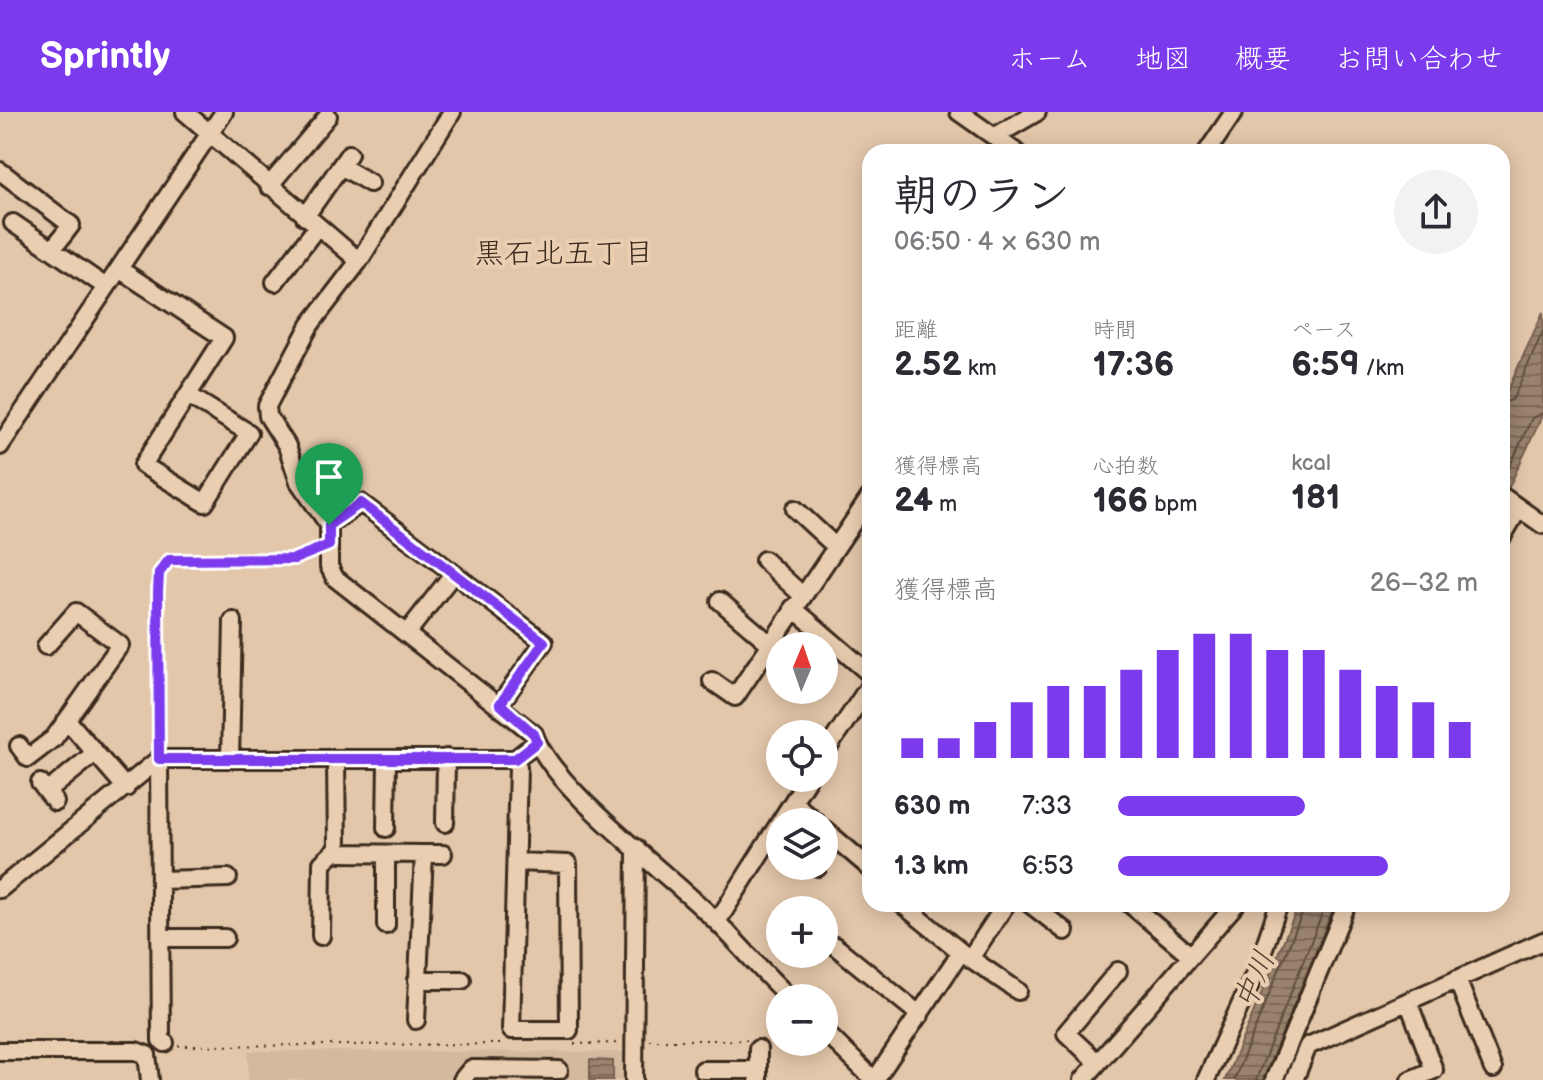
<!DOCTYPE html>
<html lang="ja">
<meta charset="utf-8">
<style>
body{margin:0;font-family:"Balsamiq Sans","Klee One",sans-serif;background:#f2f2f3;color:#2b2b33;height:100vh;display:flex;flex-direction:column;font-size:30px;white-space:nowrap}
*{box-sizing:border-box;margin:0}
p{font-size:26px;color:#7c7c81}
.icon{flex:none;width:44px;height:44px;fill:none;stroke:currentColor;stroke-width:2;stroke-linecap:round;stroke-linejoin:round}
.map{position:relative;flex:1;overflow:hidden}
.panel{position:absolute;left:862px;top:32px;width:648px;height:768px;display:flex;flex-direction:column;background:#fff;border-radius:24px;box-shadow:0 4px 20px #0003}
.panel>*{flex:none}
.needle{width:52px;rotate:2deg}
.controls{position:absolute;left:766px;top:520px;display:grid;gap:16px}
.controls a{display:grid;place-items:center;width:72px;height:72px;border-radius:50%;background:#fff;box-shadow:0 4px 20px #0003;font-size:40px}
.pin{position:absolute;display:grid;place-items:center;width:68px;height:68px;color:#fff;margin:-82px -34px;border-radius:50% 50% 50% 0;rotate:-45deg;box-shadow:0 0 8px #0007}
.pin .icon{rotate:45deg}
.round{display:grid;place-items:center;flex:none;width:84px;height:84px;border-radius:42px;background:#f2f2f3}
.head{display:flex;align-items:center;justify-content:space-between;height:136px;padding:0 32px}
h1{font-size:44px;font-weight:800;line-height:60px}
.stats{display:grid;grid-template-columns:repeat(3,1fr);gap:12px;height:136px;padding:8px 32px}
.stats div{display:grid;align-content:center}
.stats b{font-size:34px;font-weight:800}
.stats small{font-size:22px;font-weight:400}
.stats p{font-size:22px}
.chart{height:224px;padding:16px 32px}
.chart p{display:flex;justify-content:space-between}
.chart svg{width:100%;height:144px;margin-top:8px;stroke:#7c3aed;stroke-width:6}
ul{padding:0 32px;list-style:none;font-size:26px}
li{display:grid;grid-template-columns:128px 96px 1fr;align-items:center;height:60px}
li i{height:20px;border-radius:10px;background:#7c3aed}
header{display:flex;align-items:center;gap:48px;box-sizing:border-box;height:112px;padding:0 40px;background:#7c3aed;color:#fff}
header strong{font-size:38px}
nav{display:flex;gap:44px;margin-inline-start:auto;font-size:28px}
.map>svg:first-child{display:block}
</style>
<header>
<strong>Sprintly</strong>
<nav><a>ホーム</a><a>地図</a><a>概要</a><a>お問い合わせ</a></nav>
</header>
<div class="map">
<svg width="1543" height="968" viewBox="0 0 1543 968">
<defs>
<pattern id="water-rules" width="6" height="5" patternUnits="userSpaceOnUse" patternTransform="scale(2)"><rect width="6" height="5" fill="#9a836e"/><path d="M0 2.5h6" fill="none" stroke="#7f6b5a"/></pattern>
</defs>
<rect width="100%" height="100%" fill="#e3c7ab"/>
<filter id="ink" filterUnits="userSpaceOnUse"><feTurbulence type="fractalNoise" baseFrequency=".0125" numOctaves="2"/><feDisplacementMap in="SourceGraphic" scale="16" xChannelSelector="R" yChannelSelector="G"/><feConvolveMatrix kernelMatrix="1 2 1 2 8 2 1 2 1" color-interpolation-filters="sRGB"/></filter>
<g filter="url(#ink)">
<!-- built -->
<path fill="#d3b99e" d="M248,939L630,940V968H248Z"/>
<!-- water -->
<path fill="url(#water-rules)" stroke="#745f4e" stroke-width="2" d="M1543,200V302L1502,390V291Z
M1299,792H1335L1263,968H1225Z
M590,948L613,949V968H590Z"/>
<g fill="none" stroke-linecap="round" stroke-linejoin="round">
<!-- shore -->
<path stroke="#614e3e" stroke-width="2" d="M1502,292L1513,287L1543,219
M1502,371L1532,306L1543,301
M1234,968L1306,792
M1256,968L1326,792"/>
<!-- minor casing -->
<g stroke="#3b2a1e" stroke-width="22">
<path id="minor" d="M185,0L359,149
M452,0L359,149L310,213L267,294L268,304L287,334L299,370L329,413V454L335,466L534,622C553,678 672,764 717,810C742,835 764,862 790,886
M959,0L1016,40
M994,25L1037,0
M1207,40L1234,0
M341,54L370,71
M0,59L71,113L52,138
M269,74L328,4
M305,105L349,42
M13,111L106,175
M119,157L224,226L143,353L205,391L249,321L188,283
M275,170L317,115
M0,334L224,0
M1502,384L1543,413
M795,397L835,434
M329,413L361,391L544,530L500,592
M1502,425L1519,396
M764,448L802,483
M720,489L769,531
M793,496L870,562
M407,521L453,462
M46,534L76,500L120,533L67,608L126,676
M712,569L735,585L870,385
M19,634L28,646L54,626L67,608
M824,642L870,573
M159,647L161,928L165,931
M230,647L233,509
M515,647L518,655L511,918H569L568,752L516,750
M336,649L337,737L341,741L424,742L416,908
M40,671L55,690
M47,680L95,641
M793,690L816,710
M780,710L808,666
M445,711L446,646
M386,716L387,647
M824,717L870,756
M386,742V813
M424,742H443
M818,754V755
M160,768L228,766
M0,777L159,647H515L537,630
M902,792L961,840L1018,879
M1030,792L1065,819
M1130,792L1190,843
M717,810L780,710
M321,824L322,751L337,737
M160,826H225
M835,834L920,903
M971,845L1006,792
M1457,867L1493,957
M417,868H462
M1408,889L1434,958L1410,968
M824,919L874,968
M0,939H136L147,943
M147,943L150,968
M1097,950L1066,921L1118,859
M703,958H758
M758,967V937
M462,968L471,957L559,958
M634,968L636,736
M875,968L961,840
M1083,968L1236,792
M1206,968L1256,859L1279,792
M1274,968L1347,792
M1294,968L1308,934L1543,829"/>
</g>
<!-- path -->
<path stroke="#3b2a1e" stroke-width="2" stroke-dasharray="2 6" stroke-linecap="butt" d="M159,634L158,480L159,461L169,448L294,447L316,438
M649,928H747
M769,928H780
M574,932L620,931
M178,934L504,932"/>
<!-- minor -->
<use href="#minor" stroke="#eaceb1" stroke-width="16"/>
</g>
</g>
<g fill="none" stroke-linecap="round" stroke-linejoin="round" filter="url(#ink)">
<!-- route casing -->
<g stroke="#fff" stroke-width="16">
<path id="route" d="M361,391L544,530L500,592L534,622L537,630L515,647H159L158,480L159,461L169,448L294,447L329,433V413Z"/>
</g>
<!-- route -->
<use href="#route" stroke="#7c3aed" stroke-width="10"/>
</g>
<g text-anchor="middle" stroke-width="8" stroke-linejoin="round" paint-order="stroke">
<!-- neighbourhood labels -->
<g font-size="30" fill="#3b2a1e" stroke="#eaceb1">
<text x="564" y="151">黒石北五丁目</text>
</g>
<!-- water labels -->
<g font-size="30" font-style="italic" fill="#534032" stroke="#eaceb1">
<text transform="translate(1254 868) rotate(-67)" y="10">中川</text>
</g>
</g>
</svg>
<div class="controls">
<a><svg class="needle" viewBox="-14 -14 28 28"><path d="M0-13l5 13h-10z" fill="#e53935"/><path d="M0 13l5-13h-10z" fill="#7c7c81"/></svg></a>
<a><svg class="icon" aria-label="locate" viewBox="0 0 24 24"><circle cx="12" cy="12" r="6"/><path d="M12 2v4M12 18v4M2 12h4M18 12h4"/></svg></a>
<a><svg class="icon" aria-label="layers" viewBox="0 0 24 24"><path d="M12 4l9 5-9 5-9-5zM3 14l9 5 9-5"/></svg></a>
<a>+</a>
<a>−</a>
</div>
<div class="pin" style="left:329px;top:413px;background:#1e9e55"><svg class="icon" aria-label="arrive" viewBox="0 0 24 24"><path d="M6 21V4h12l-3 4 3 4H6"/></svg></div>
<section class="panel">
<div class="head"><div><h1>朝のラン</h1><p>06:50 · 4 × 630 m</p></div><a class="round"><svg class="icon" aria-label="share" viewBox="0 0 24 24"><path d="M12 15V3M7 8l5-5 5 5M5 13v7h14v-7"/></svg></a></div>
<div class="stats">
<div><p>距離</p><b>2.52<small> km</small></b></div>
<div><p>時間</p><b>17:36</b></div>
<div><p>ペース</p><b>6:59<small> /km</small></b></div>
</div>
<div class="stats">
<div><p>獲得標高</p><b>24<small> m</small></b></div>
<div><p>心拍数</p><b>166<small> bpm</small></b></div>
<div><p>kcal</p><b>181</b></div>
</div>
<div class="chart"><p><span>獲得標高</span>26–32 m</p>
<svg viewBox="0 0 160 44" preserveAspectRatio="none"><path d="M5 44V38M15 44V38M25 44V33M35 44V27M45 44V22M55 44V22M65 44V17M75 44V11M85 44V6M95 44V6M105 44V11M115 44V11M125 44V17M135 44V22M145 44V27M155 44V33"/></svg>
</div>
<ul>
<li><b>630 m</b>7:33<i style="width:52%"></i></li>
<li><b>1.3 km</b>6:53<i style="width:75%"></i></li>
</ul>
</section>
</div>
